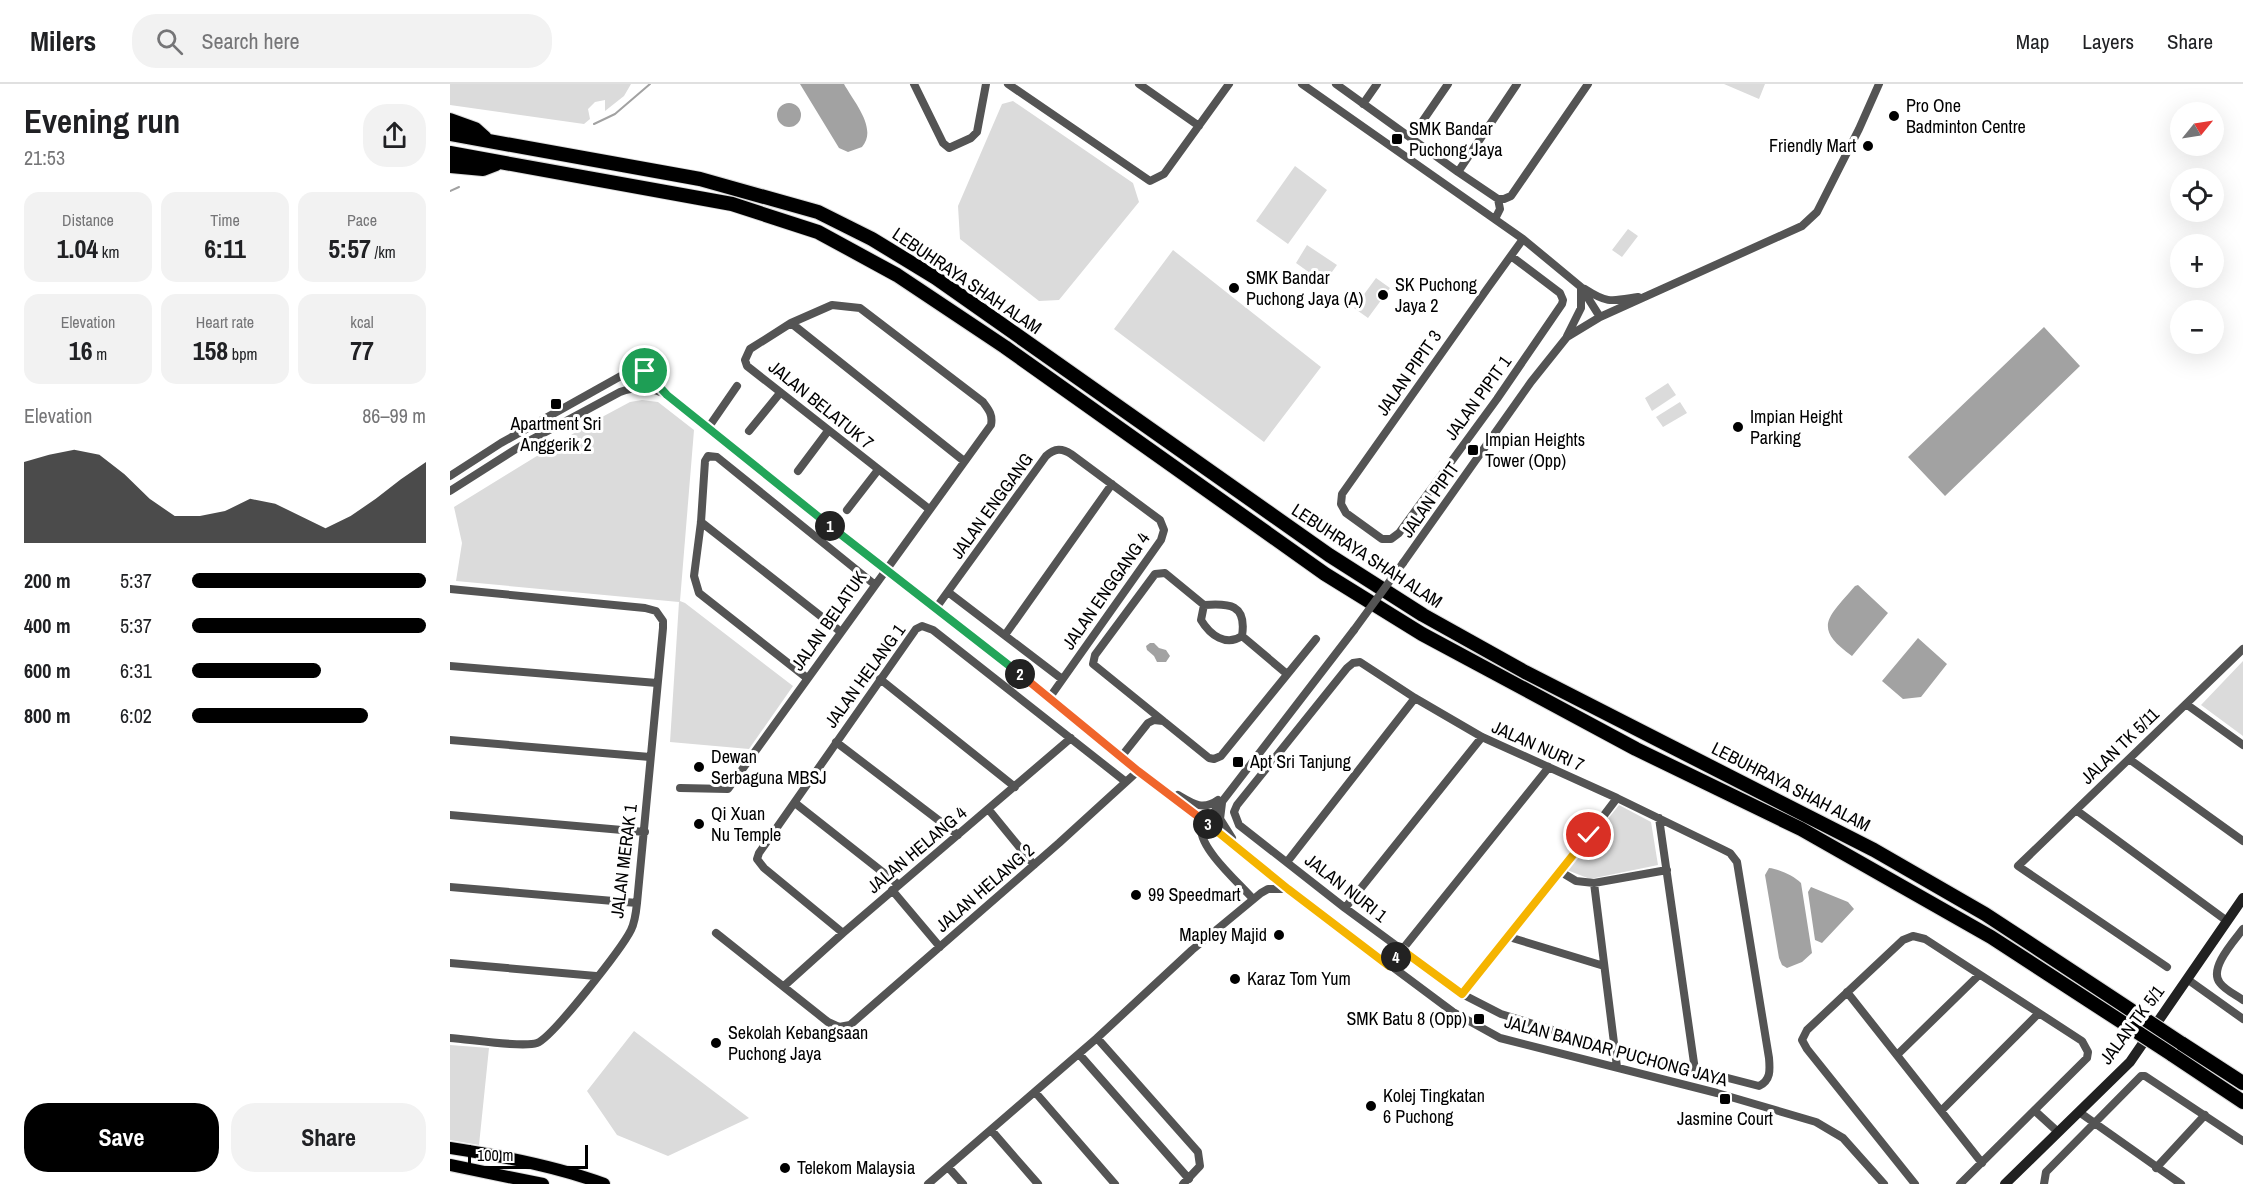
<!DOCTYPE html>
<meta charset="utf-8">
<style>
body{margin:0;font-family:"Archivo Narrow",sans-serif;background:#f2f2f2;color:#202124;height:100vh;display:flex;flex-direction:column;font-size:22px;white-space:nowrap}
*{box-sizing:border-box;margin:0}
p{font-size:20px;color:#757577}
.icon{flex:none;width:33px;height:33px;fill:none;stroke:currentColor;stroke-width:2;stroke-linecap:round;stroke-linejoin:round}
.map{position:relative;flex:1;overflow:hidden}
.sheet{display:flex;flex-direction:column;background:#fff;width:450px}
.sheet>*{flex:none}
.needle{width:39px;rotate:60deg}
.fabs{position:absolute;left:1720px;top:18px;display:grid;gap:12px}
.fabs a{display:grid;place-items:center;width:54px;height:54px;border-radius:50%;background:#fff;box-shadow:0 6px 24px #0002;font-size:30px}
.scale{position:absolute;left:18px;bottom:15px;width:120px;box-sizing:border-box;padding-left:6px;border:3px solid #000;border-top:0;font-size:16px;line-height:21px;white-space:nowrap;color:#000;-webkit-text-stroke:4px #fff;paint-order:stroke}
.pin{position:absolute;display:grid;place-items:center;width:51px;height:51px;color:#fff;margin:-26px;border:3px solid #fff;border-radius:50%;box-shadow:0 2px 6px #0007}
.km{position:absolute;width:30px;height:30px;margin:-15px;border-radius:50%;background:#222;color:#fff;font-size:16px;line-height:30px;text-align:center}
.round{display:grid;place-items:center;flex:none;width:63px;height:63px;border-radius:24px;background:#f2f2f2}
.overview{display:flex;align-items:center;justify-content:space-between;height:102px;padding:0 24px}
h1{font-size:33px;font-weight:700;line-height:45px}
.metrics{display:grid;grid-template-columns:repeat(3,1fr);gap:9px;height:102px;padding:6px 24px}
.metrics div{display:grid;align-content:center;border-radius:15px;background:#f2f2f2;text-align:center}
.metrics b{font-size:26px;font-weight:700}
.metrics small{font-size:16px;font-weight:400}
.metrics p{font-size:16px}
.chart{height:168px;padding:12px 24px}
.chart p{display:flex;justify-content:space-between}
.chart svg{width:100%;height:108px;margin-top:6px;fill:#000;opacity:.7}
.action{display:flex;gap:12px;margin-top:auto;padding:12px 24px}
.action a{flex:1;height:69px;border-radius:24px;background:#000;color:#fff;font-size:24px;font-weight:700;line-height:69px;text-align:center}
.action a+a{background:#f2f2f2;color:#202124}
ul{padding:0 24px;list-style:none;font-size:20px}
li{display:grid;grid-template-columns:96px 72px 1fr;align-items:center;height:45px}
li i{height:15px;border-radius:8px;background:#000}
header{display:flex;align-items:center;gap:36px;box-sizing:border-box;height:84px;padding:0 30px;background:#fff;border-bottom:2px solid #e0e0e0}
header strong{font-size:28px}
nav{display:flex;gap:33px;margin-inline-start:auto;font-size:21px}
.search{width:420px;height:54px;background:#f2f2f2;display:flex;align-items:center;gap:15px;box-sizing:border-box;padding:0 21px;border-radius:24px;color:#757577;font-size:22px}
main{display:flex;flex:1;min-height:0}
.map>svg:first-child{display:block}
</style>
<header>
<strong>Milers</strong>
<div class="search"><svg class="icon" aria-label="search" viewBox="0 0 24 24"><circle cx="10" cy="10" r="6"/><path d="M15 15l6 6"/></svg>Search here</div>
<nav><a>Map</a><a>Layers</a><a>Share</a></nav>
</header>
<main>
<section class="sheet">
<div class="overview"><div><h1>Evening run</h1><p>21:53</p></div><a class="round"><svg class="icon" aria-label="share" viewBox="0 0 24 24"><path d="M12 15V3M7 8l5-5 5 5M5 13v7h14v-7"/></svg></a></div>
<div class="metrics">
<div><p>Distance</p><b>1.04<small> km</small></b></div>
<div><p>Time</p><b>6:11</b></div>
<div><p>Pace</p><b>5:57<small> /km</small></b></div>
</div>
<div class="metrics">
<div><p>Elevation</p><b>16<small> m</small></b></div>
<div><p>Heart rate</p><b>158<small> bpm</small></b></div>
<div><p>kcal</p><b>77</b></div>
</div>
<div class="chart"><p><span>Elevation</span>86–99 m</p>
<svg viewBox="0 0 160 44" preserveAspectRatio="none"><path d="M0 44V11L10 8L20 6L30 8L40 16L50 26L60 33L70 33L80 31L90 26L100 28L110 33L120 38L130 33L140 26L150 18L160 11V44z"/></svg>
</div>
<ul>
<li><b>200 m</b>5:37<i style="width:100%"></i></li>
<li><b>400 m</b>5:37<i style="width:100%"></i></li>
<li><b>600 m</b>6:31<i style="width:55%"></i></li>
<li><b>800 m</b>6:02<i style="width:75%"></i></li>
</ul>
<div class="action"><a>Save</a><a>Share</a></div>
</section>
<div class="map">
<svg width="1793" height="1100" viewBox="0 0 1793 1100">
<rect width="100%" height="100%" fill="#fff"/>
<!-- green -->
<path fill="#dbdbdb" d="M0,0H181L174,12L155,27V16L145,18L138,25L140,35L134,40L0,21Z
M1274,0H1315L1309,15Z
M563,17L683,99L689,118L609,216L589,217L510,155L508,122L552,20Z
M845,82L877,106L838,160L806,137Z
M1178,145L1188,152L1172,173L1162,166Z
M857,161L887,181L874,199L846,179Z
M723,166L871,283L814,358L664,245Z
M926,194L940,204L918,234L904,224Z
M1218,299L1226,311L1202,327L1195,314Z
M192,316L208,318L244,346L230,517L235,519L343,602L299,665L220,658L229,518L6,497L12,459L4,423L139,340L180,318Z
M1230,318L1237,329L1213,343L1206,333Z
M1793,577V652L1751,621Z
M1169,721L1201,738L1208,781L1140,795L1117,786Z
M184,947L299,1034L218,1072L167,1051L137,1007Z
M0,961L39,964L29,1061L0,1056Z"/>
<!-- water -->
<path fill="#a2a2a2" d="M350,0H394C404,18 428,45 412,63L398,68L389,64Z
M327 31a12 12 0 1 1 24 0a12 12 0 1 1-24 0Z
M1594,243L1630,282L1495,412L1458,373Z
M1408,501L1438,529L1402,572C1362,543 1378,534 1405,502Z
M1468,554L1497,580L1471,613L1453,615L1432,597Z
M700,559H704L709,564L716,566L720,572L716,578H707L704,572L697,566L696,562Z
M1319,784C1329,785 1344,792 1351,799L1362,869L1352,878L1337,884L1332,881L1329,874L1315,791Z
M1361,803L1398,818L1404,825L1372,859L1365,856L1358,808Z"/>
<g fill="none" stroke-linecap="round" stroke-linejoin="round">
<!-- stream -->
<path stroke="#a2a2a2" stroke-width="2" d="M144,40L165,30L200,0
M0,107L9,103"/>
<!-- primary casing -->
<g stroke="#dbdbdb" stroke-width="14">
<path id="primary" d="M0,1064C52,1072 105,1082 154,1100
M0,1081L93,1100"/>
</g>
<!-- highway casing -->
<g stroke="#dbdbdb" stroke-width="16">
<path id="highway" d="M0,36L25,45L35,54
M0,50L250,95L368,128L422,155L486,194L879,471L973,531L1075,588L1424,766L1535,830L1690,932
M0,69L282,120L368,148L447,191L555,263L875,490L972,550L1186,665L1351,745L1541,853L1681,944
M0,82L33,85L46,80
M1731,959L1793,999
M1721,970L1793,1018"/>
</g>
<!-- street -->
<path stroke="#545454" stroke-width="8" d="M464,0L493,59L499,64L521,54L527,48L536,0
M558,0L700,97L714,90L779,0
M689,0L749,42
M852,0L1073,155L1131,203L1150,233
M886,0L1008,88L1048,115H1054L1061,112L1138,0
M913,20L927,0
M961,54L998,0
M1008,88L1067,0
M1045,135L1050,125L1048,115
M1061,172L1110,209L1113,216L1112,220L1047,315L949,449L941,455H932L896,429L891,420L892,410L1037,205L1073,155
M1135,205C1158,220 1162,217 1188,213
M341,239L514,377
M1117,252L1131,224V204
M258,344L287,302
M299,347L330,309
M348,387L378,347
M0,392L51,359L178,288C196,281 206,299 217,311L435,485L600,613L688,687L838,805L1003,928L1050,954L1267,1009L1366,1038L1393,1054L1434,1100
M0,407L77,358L170,308C186,302 198,303 213,309
M397,426L428,386
M251,438L391,548
M953,479L1081,298L1117,253L1150,233L1352,142L1367,128L1409,45L1429,0
M0,505L195,524L206,527L213,537V544L187,819C186,829 185,838 181,846C172,864 102,954 87,959C73,964 18,955 0,954
M498,508L612,595
M754,521L751,536C760,551 776,563 792,552C797,520 779,519 754,521L715,489L705,490L645,571L643,580L759,674L764,675L771,672L866,555
M486,524L596,372C605,364 612,364 621,370L710,436L714,446L711,456L600,613
M555,551L662,400
M792,552L837,590
M910,578L965,614L1032,653L1167,714L1274,766L1280,769L1287,778L1319,974C1320,986 1321,996 1309,1002L1165,965L1051,930L1012,910L895,824L789,741L784,728L787,721L897,584L903,579Z
M0,582L207,599
M357,594L249,509L244,492L251,438L255,377L258,372L267,373L424,500
M430,595L565,703
M1736,620L1793,661
M0,656L200,673
M386,658L508,751
M671,673L698,639L704,636L713,637
M1679,675L1793,757
M230,704L278,705C365,583 453,462 541,341C543,331 539,326 533,318L410,224L382,221L341,239L300,265L295,276L297,282L479,425
M728,711C743,720 753,727 768,716
M345,719L449,801
M772,719L770,735L782,754
M539,726L584,781
M1626,726L1777,837
M0,731L195,748
M1209,734L1245,986
M837,778L965,614
M1111,788L1126,797L1144,799L1217,786
M1144,799L1167,983
M0,803L187,819
M442,806L490,863
M803,815C789,799 751,766 751,745L904,546
M895,824L1032,653
M1793,845C1784,857 1758,885 1770,899C1775,906 1786,911 1793,916
M266,849L378,938L389,943L400,941L609,759L688,687
M393,849L314,784L307,775L309,769L466,545L472,542L483,546L676,698
M1059,853L1154,882
M0,879L146,892
M939,882L1099,683
M1717,883L1568,782L1793,565
M1737,895L1793,935
M334,902L393,849L621,654
M1397,908L1532,1079
M1012,910L1111,788L1167,714
M629,970L739,1095
M1447,971L1529,891
M585,1008L665,1100
M1491,1027L1588,930
M1585,1027L1608,1048
M1629,1028L1731,1100
M541,1046L588,1100
M498,1083L513,1100
M1706,1084L1755,1031
M478,1100L647,954
M733,1100L750,1082L748,1068L647,954L742,866L811,809L818,805H837
M1465,1100L1357,965L1352,956L1357,946L1453,856L1463,852L1475,855L1632,957L1638,968L1637,974L1510,1100
M1594,1100L1596,1088L1691,992H1695L1793,1057"/>
<!-- secondary -->
<path stroke="#212121" stroke-width="10" d="M1555,1100L1680,978L1793,814"/>
<!-- primary -->
<use href="#primary" stroke="#000" stroke-width="12"/>
<!-- highway -->
<use href="#highway" stroke="#000" stroke-width="14"/>
<!-- highway-bridge casing -->
<g stroke="#dbdbdb" stroke-width="16" stroke-linecap="butt">
<path id="highway-bridge" d="M1690,932L1731,959
M1681,944L1721,970"/>
</g>
<!-- street-bridge -->
<path stroke="#545454" stroke-width="8" d="M904,546L953,479"/>
<!-- highway-bridge -->
<use href="#highway-bridge" stroke="#000" stroke-width="14"/>
</g>
<g fill="none" stroke-linecap="round" stroke-linejoin="round">
<!-- split-1 casing -->
<g stroke="#fff" stroke-width="12">
<path id="split-1" d="M195,287L217,311L380,442"/>
</g>
<!-- split-2 casing -->
<g stroke="#fff" stroke-width="12">
<path id="split-2" d="M380,442L570,590"/>
</g>
<!-- split-3 casing -->
<g stroke="#fff" stroke-width="12">
<path id="split-3" d="M570,590L688,687L758,740"/>
</g>
<!-- split-4 casing -->
<g stroke="#fff" stroke-width="12">
<path id="split-4" d="M758,740L838,805L939,882L946,873"/>
</g>
<!-- split-5 casing -->
<g stroke="#fff" stroke-width="12">
<path id="split-5" d="M946,873L952,866L1012,910L1139,751"/>
</g>
<!-- split-1 -->
<use href="#split-1" stroke="#22a559" stroke-width="8"/>
<!-- split-2 -->
<use href="#split-2" stroke="#22a559" stroke-width="8"/>
<!-- split-3 -->
<use href="#split-3" stroke="#f0652b" stroke-width="8"/>
<!-- split-4 -->
<use href="#split-4" stroke="#f5b400" stroke-width="8"/>
<!-- split-5 -->
<use href="#split-5" stroke="#f5b400" stroke-width="8"/>
</g>
<!-- markers -->
<g fill="#000" stroke="#fff" stroke-width="2">
<circle cx="1444" cy="32" r="6"/>
<rect x="941" y="49" width="12" height="12" rx="3"/>
<circle cx="1418" cy="62" r="6"/>
<circle cx="784" cy="204" r="6"/>
<circle cx="933" cy="211" r="6"/>
<rect x="100" y="314" width="12" height="12" rx="3"/>
<circle cx="1288" cy="343" r="6"/>
<rect x="1017" y="360" width="12" height="12" rx="3"/>
<rect x="782" y="672" width="12" height="12" rx="3"/>
<circle cx="249" cy="683" r="6"/>
<circle cx="249" cy="740" r="6"/>
<circle cx="686" cy="811" r="6"/>
<circle cx="829" cy="851" r="6"/>
<circle cx="785" cy="895" r="6"/>
<rect x="1023" y="929" width="12" height="12" rx="3"/>
<circle cx="266" cy="959" r="6"/>
<rect x="1269" y="1009" width="12" height="12" rx="3"/>
<circle cx="921" cy="1022" r="6"/>
<circle cx="335" cy="1084" r="6"/>
</g>
<g text-anchor="middle" stroke-width="6" stroke-linejoin="round" paint-order="stroke">
<!-- poi labels -->
<g font-size="18" fill="#000" stroke="#fff" text-anchor="start">
<text x="1456" y="28">Pro One<tspan x="1456" dy="21">Badminton Centre</tspan></text>
<text x="959" y="51">SMK Bandar<tspan x="959" dy="21">Puchong Jaya</tspan></text>
<text x="1406" y="68" text-anchor="end">Friendly Mart</text>
<text x="796" y="200">SMK Bandar<tspan x="796" dy="21">Puchong Jaya (A)</tspan></text>
<text x="945" y="207">SK Puchong<tspan x="945" dy="21">Jaya 2</tspan></text>
<text x="1300" y="339">Impian Height<tspan x="1300" dy="21">Parking</tspan></text>
<text x="106" y="346" text-anchor="middle">Apartment Sri<tspan x="106" dy="21">Anggerik 2</tspan></text>
<text x="1035" y="362">Impian Heights<tspan x="1035" dy="21">Tower (Opp)</tspan></text>
<text x="261" y="679">Dewan<tspan x="261" dy="21">Serbaguna MBSJ</tspan></text>
<text x="800" y="684">Apt Sri Tanjung</text>
<text x="261" y="736">Qi Xuan<tspan x="261" dy="21">Nu Temple</tspan></text>
<text x="698" y="817">99 Speedmart</text>
<text x="817" y="857" text-anchor="end">Mapley Majid</text>
<text x="797" y="901">Karaz Tom Yum</text>
<text x="1017" y="941" text-anchor="end">SMK Batu 8 (Opp)</text>
<text x="278" y="955">Sekolah Kebangsaan<tspan x="278" dy="21">Puchong Jaya</tspan></text>
<text x="933" y="1018">Kolej Tingkatan<tspan x="933" dy="21">6 Puchong</tspan></text>
<text x="1275" y="1041" text-anchor="middle">Jasmine Court</text>
<text x="347" y="1090">Telekom Malaysia</text>
</g>
<!-- street labels -->
<g font-size="18" fill="#000" stroke="#fff">
<text transform="translate(517 197) rotate(34)" y="6">LEBUHRAYA SHAH ALAM</text>
<text transform="translate(959 289) rotate(-55)" y="6">JALAN PIPIT 3</text>
<text transform="translate(1028 314) rotate(-54)" y="6">JALAN PIPIT 1</text>
<text transform="translate(371 321) rotate(39)" y="6">JALAN BELATUK 7</text>
<text transform="translate(980 416) rotate(-55)" y="6">JALAN PIPIT</text>
<text transform="translate(542 422) rotate(-54)" y="6">JALAN ENGGANG</text>
<text transform="translate(917 472) rotate(33)" y="6">LEBUHRAYA SHAH ALAM</text>
<text transform="translate(656 507) rotate(-55)" y="6">JALAN ENGGANG 4</text>
<text transform="translate(379 537) rotate(-55)" y="6">JALAN BELATUK</text>
<text transform="translate(415 592) rotate(-54)" y="6">JALAN HELANG 1</text>
<text transform="translate(1088 662) rotate(24)" y="6">JALAN NURI 7</text>
<text transform="translate(1670 662) rotate(-44)" y="6">JALAN TK 5/11</text>
<text transform="translate(1341 703) rotate(27)" y="6">LEBUHRAYA SHAH ALAM</text>
<text transform="translate(467 766) rotate(-40)" y="6">JALAN HELANG 4</text>
<text transform="translate(174 777) rotate(-83)" y="6">JALAN MERAK 1</text>
<text transform="translate(535 804) rotate(-41)" y="6">JALAN HELANG 2</text>
<text transform="translate(896 804) rotate(38)" y="6">JALAN NURI 1</text>
<text transform="translate(1682 941) rotate(-53)" y="6">JALAN TK 5/1</text>
<text transform="translate(1166 967) rotate(15)" y="6">JALAN BANDAR PUCHONG JAYA</text>
</g>
</g>
</svg>
<div class="fabs">
<a><svg class="needle" viewBox="-14 -14 28 28"><path d="M0-13l5 13h-10z" fill="#e53935"/><path d="M0 13l5-13h-10z" fill="#757577"/></svg></a>
<a><svg class="icon" aria-label="locate" viewBox="0 0 24 24"><circle cx="12" cy="12" r="6"/><path d="M12 2v4M12 18v4M2 12h4M18 12h4"/></svg></a>
<a>+</a>
<a>−</a>
</div>
<div class="scale">100 m</div>
<div class="pin" style="left:195px;top:287px;background:#1e9e55"><svg class="icon" aria-label="arrive" viewBox="0 0 24 24"><path d="M6 21V4h12l-3 4 3 4H6"/></svg></div>
<div class="pin" style="left:1139px;top:751px;background:#d93025"><svg class="icon" aria-label="check" viewBox="0 0 24 24"><path d="M5 12l5 5 9-10"/></svg></div>
<b class="km" style="left:380px;top:442px">1</b>
<b class="km" style="left:570px;top:590px">2</b>
<b class="km" style="left:758px;top:740px">3</b>
<b class="km" style="left:946px;top:873px">4</b>
</div>
</main>
